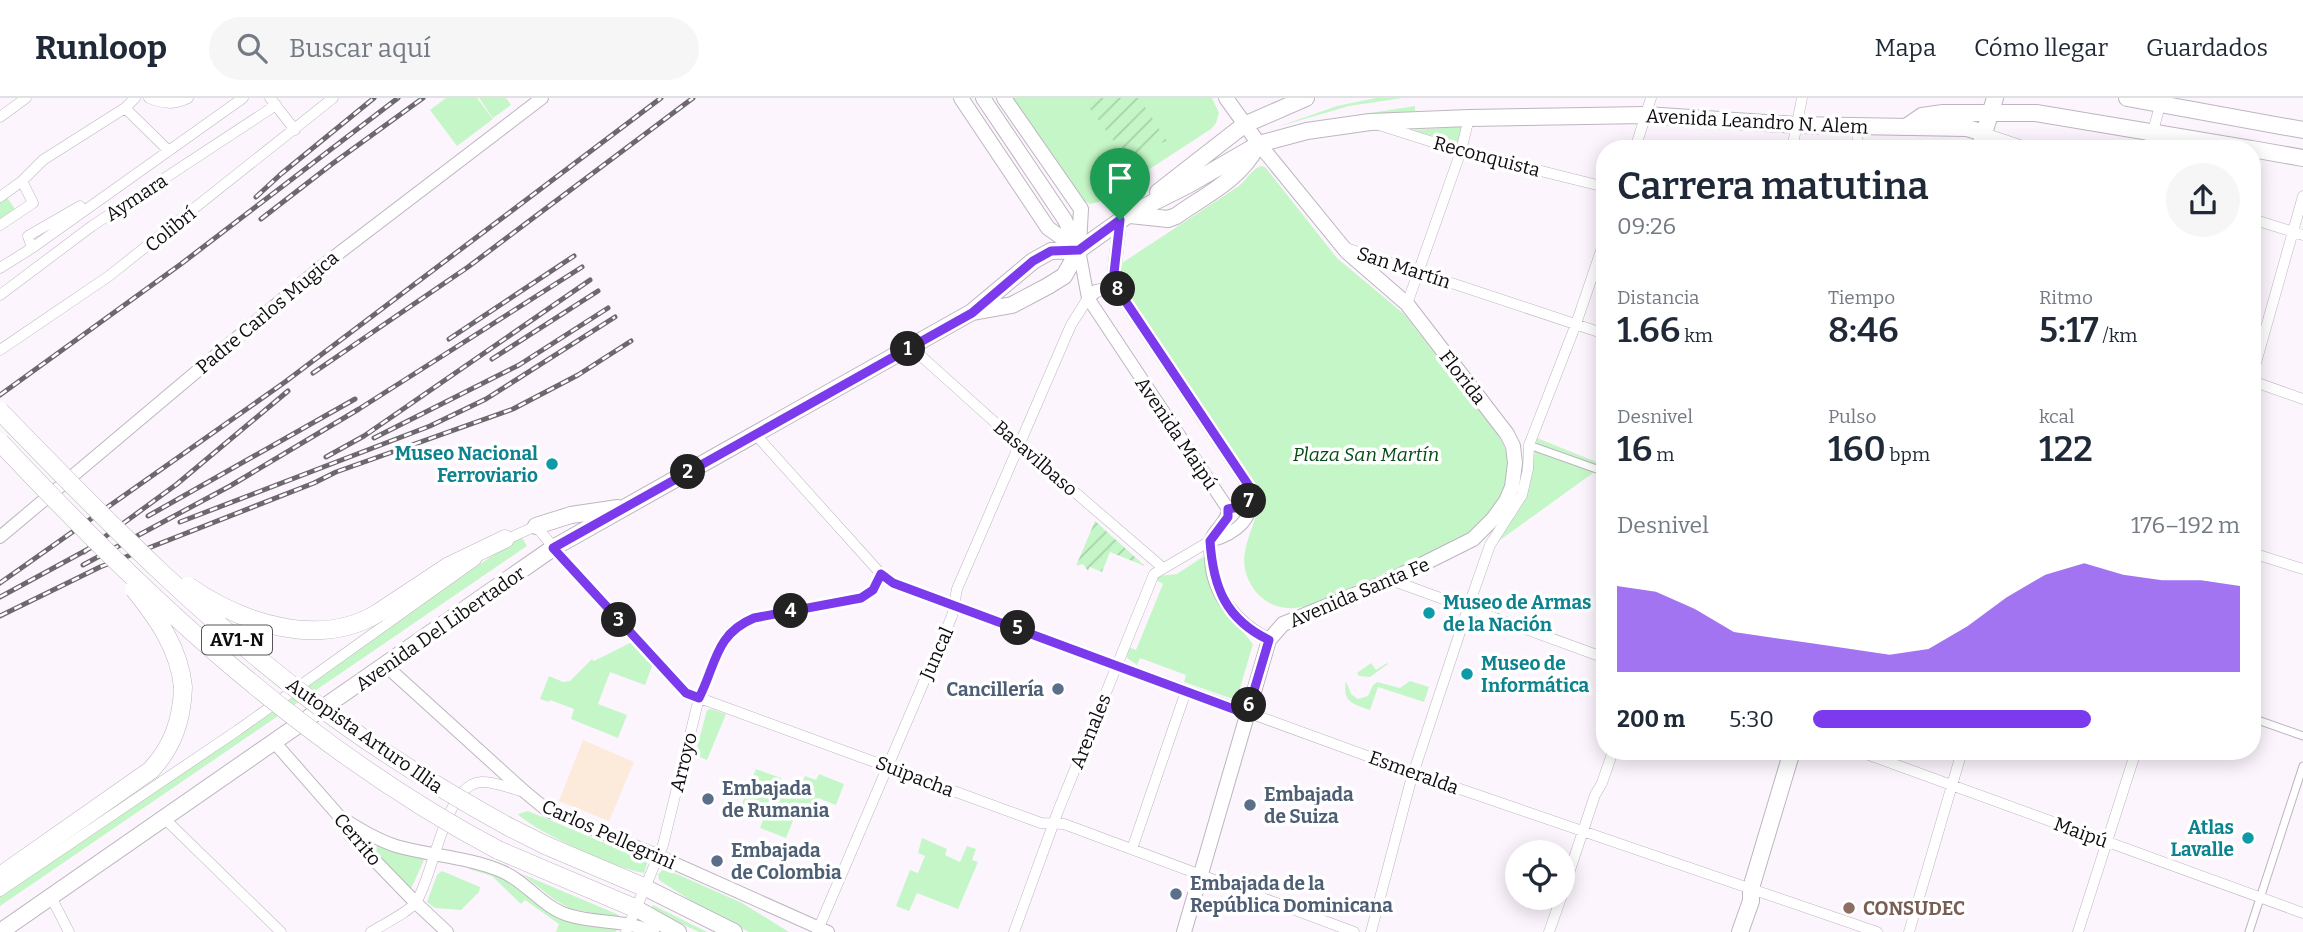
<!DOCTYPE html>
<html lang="es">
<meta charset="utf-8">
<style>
body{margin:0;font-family:Bitter,serif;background:#f6f6f7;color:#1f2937;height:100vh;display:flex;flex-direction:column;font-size:26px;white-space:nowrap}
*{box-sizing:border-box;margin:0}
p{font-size:23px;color:#747a83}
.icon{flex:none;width:38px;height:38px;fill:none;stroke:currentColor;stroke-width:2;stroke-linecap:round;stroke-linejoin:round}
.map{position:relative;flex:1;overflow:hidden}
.drawer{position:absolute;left:1596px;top:42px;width:665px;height:620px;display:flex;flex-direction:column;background:#fff;border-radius:28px;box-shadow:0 4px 18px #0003}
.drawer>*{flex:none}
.controls{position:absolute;left:1505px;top:742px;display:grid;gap:14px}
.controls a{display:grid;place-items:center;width:70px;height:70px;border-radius:50%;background:#fff;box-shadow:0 4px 18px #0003;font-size:35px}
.pin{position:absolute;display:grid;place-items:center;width:60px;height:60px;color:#fff;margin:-72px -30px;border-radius:50% 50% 50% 0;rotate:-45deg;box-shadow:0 0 7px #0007}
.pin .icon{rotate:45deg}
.km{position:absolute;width:35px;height:35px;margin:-18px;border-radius:50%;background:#222;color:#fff;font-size:19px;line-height:35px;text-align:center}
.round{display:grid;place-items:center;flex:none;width:74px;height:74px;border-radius:37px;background:#f6f6f7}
.summary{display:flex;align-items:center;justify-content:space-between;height:119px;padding:0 21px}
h1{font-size:38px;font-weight:600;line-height:52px}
.stats{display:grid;grid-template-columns:repeat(3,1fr);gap:10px;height:119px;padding:7px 21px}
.stats div{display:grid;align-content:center}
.stats b{font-size:35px;font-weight:600}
.stats small{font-size:19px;font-weight:400}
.stats p{font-size:19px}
.chart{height:196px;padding:14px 21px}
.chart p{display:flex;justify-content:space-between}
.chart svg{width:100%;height:126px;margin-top:7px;fill:#7c3aed;opacity:.7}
ul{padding:0 21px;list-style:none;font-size:23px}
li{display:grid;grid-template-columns:112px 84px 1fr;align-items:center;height:52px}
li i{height:18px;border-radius:9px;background:#7c3aed}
header{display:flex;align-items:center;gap:42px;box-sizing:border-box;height:98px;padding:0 35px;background:#fff;border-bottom:2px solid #e0e1e3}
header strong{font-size:33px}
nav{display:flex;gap:38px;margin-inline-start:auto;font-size:24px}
.search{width:490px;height:63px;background:#f6f6f7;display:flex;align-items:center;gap:18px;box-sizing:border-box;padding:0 24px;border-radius:38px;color:#747a83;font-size:26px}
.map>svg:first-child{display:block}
</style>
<header>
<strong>Runloop</strong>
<div class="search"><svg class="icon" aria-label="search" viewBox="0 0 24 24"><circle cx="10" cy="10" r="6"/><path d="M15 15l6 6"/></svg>Buscar aquí</div>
<nav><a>Mapa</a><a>Cómo llegar</a><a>Guardados</a></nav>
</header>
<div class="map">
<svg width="2303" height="834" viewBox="0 0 2303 834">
<defs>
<pattern id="garden-furrows" width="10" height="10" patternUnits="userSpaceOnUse" patternTransform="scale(1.75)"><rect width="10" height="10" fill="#c5f6c7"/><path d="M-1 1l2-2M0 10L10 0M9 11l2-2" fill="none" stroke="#a8d2aa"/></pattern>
</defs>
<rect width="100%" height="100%" fill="#fdf5fe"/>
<!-- education -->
<path fill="#fcebda" d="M583,642L634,664L609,723L559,703Z"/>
<!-- green -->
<path fill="#c5f6c7" d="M446,0H477L493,21L457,48L430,12Z
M479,0H506L511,7L493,20Z
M1011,0H1212L1219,15L1216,25L1211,31L1099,104L1090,106L1077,99Z
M1376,0H1403L1349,8L1277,29L1337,8Z
M1415,8V13L1351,18Z
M1460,29L1462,30L1457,45L1412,32Z
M1261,68L1265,69L1337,160L1404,216L1497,335C1508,353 1512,369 1505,388L1509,390C1499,404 1490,417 1478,428C1452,451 1408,464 1376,479L1378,485L1363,491L1360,485C1328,500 1286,528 1256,494C1247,483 1242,468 1245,454C1248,433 1263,413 1256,391L1118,184L1121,166L1125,163L1239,88C1246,82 1253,70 1261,68Z
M6,98L15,111L0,122V102Z
M1537,340L1604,367L1496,445L1529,392Z
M521,438L527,448L0,808V797Z
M1204,458L1220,507L1253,546L1238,597L1233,601L1184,584L1186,577L1140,560L1137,567L1127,560L1128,549L1136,552L1163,486L1156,482L1159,478L1177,476Z
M634,543L654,563L645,587L610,574L598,606L627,617L618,640L571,621L574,611L550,602L549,604L540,601L549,578L563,584L570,583L592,561L594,563Z
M1371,565L1376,572L1387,565L1388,566L1370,579L1359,578L1357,575Z
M1346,583L1351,596L1358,601L1368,598L1373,587L1377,584L1400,590L1410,583L1429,589L1424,604L1378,589L1370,612C1353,606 1342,604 1346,583Z
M711,611L726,616L707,662L695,657L707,612Z
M756,671L781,680L778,689L797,697L805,678L816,682L819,676L844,686L836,707L818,700L809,723L795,718L786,740L760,730L765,716L742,706Z
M528,713L648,763L644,775C620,772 533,733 518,716Z
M922,740L947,751L945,757L960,764L967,748L976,751L972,762L978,764L958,811L917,795L909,813L896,808L910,772L918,775L925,758L918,755Z
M378,747L423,759L424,762L411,791H409L375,754V750Z
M469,768L504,777L549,811L619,827L616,834H556L559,826L525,802L521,806L492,778L469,771Z
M662,772L670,773L742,805L789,834H749L704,811L659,782L658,777Z
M442,773L480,789L479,794L461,812L435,810L427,804L437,777Z
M522,776L619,817L618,819L571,811L555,802Z
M653,807L707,834H699L650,811Z"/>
<!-- garden -->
<path fill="url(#garden-furrows)" d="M1090,0H1139L1167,43L1145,50L1132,68L1088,8L1086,3Z
M1095,423L1145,468L1110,454L1102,474L1090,469L1088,473L1083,466L1076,468Z"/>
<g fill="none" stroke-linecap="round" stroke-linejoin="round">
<!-- pedestrian casing -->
<g stroke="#bdb5bf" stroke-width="9">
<path id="pedestrian" d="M1529,347L1605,374
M2252,620L2303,638
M2249,834L2303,668"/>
</g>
<!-- minor casing -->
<g stroke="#bdb5bf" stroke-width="11">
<path id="minor" d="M149,0C164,6 174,7 188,0
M270,0L295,32
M125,10L169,53
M0,19L26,0
M1379,27L1461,53L1605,89
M1857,29L1858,51
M1984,35L2032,51
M1635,51L1651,0
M1792,51L1802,0
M2148,51L2161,4
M0,99L22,83L43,62L125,10L135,0
M2252,121L2303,137
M0,127L33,105L22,83
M32,150L28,138L80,108
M1346,150L1605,236
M0,170L32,150L243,0
M0,197L92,128L276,7
M1407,206L1461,53L1469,20
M911,249L1019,346L1163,470
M0,252L109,178L333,0
M2252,279L2303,98
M2252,283L2303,301
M756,337L881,476L893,485L1422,678L1877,834
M503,443L536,428L572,472L686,595L1041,725L1064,726L1354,834
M2252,455L2303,471
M1391,482L1605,560
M1858,653L2303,815
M165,721L281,834
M1132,751L1186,593
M0,793L238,632L476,462
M1563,793L1595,697L1602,685L1613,653
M51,799L69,834
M371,834C382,827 409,814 416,804C434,778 445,684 482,684C496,684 512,691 525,694
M626,834L663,747L699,600L724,542L731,533L754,520L861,500L877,488L881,476
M817,834L952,518L957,491L1071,227L1088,200
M1014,834L1058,713L1154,476L1210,443
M1371,834L1411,682L1468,510L1490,447L1522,397L1528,371L1529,347L1576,226L1605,141
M1549,834L1561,800
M1909,834L1962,653
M2078,834L2136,653"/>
</g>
<!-- tertiary casing -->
<g stroke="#bdb5bf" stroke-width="14">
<path id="tertiary" d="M1120,122L1114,175L1116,189L1251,391C1256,420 1236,436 1210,443
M1079,152L1088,200L1228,411C1228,425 1213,431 1210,444C1209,448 1211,456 1211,460C1212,496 1237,526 1269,542
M1088,200L1096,193L1116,189
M0,439L322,168L542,0
M386,568L525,694L548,713L649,754L828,834
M275,645L339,718L350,737L416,805L447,834
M339,718C357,730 375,741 396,748C431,758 468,759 501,773C526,783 542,809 568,817C597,826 624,821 653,834"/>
</g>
<!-- secondary casing -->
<g stroke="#bdb5bf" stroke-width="16">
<path id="secondary" d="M961,0L1048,130L1079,152
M983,0L1065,122L1078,151
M1004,0L1081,111L1079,147
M1184,834L1269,542L1283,526L1391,482L1473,441L1493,421L1506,403L1512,389L1515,365L1513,348L1507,336L1407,206L1347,154L1259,46L1226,0"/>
</g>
<!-- primary casing -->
<g stroke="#bdb5bf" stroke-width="18">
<path id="primary" d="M2127,0L2303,32
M1906,29L1922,18L1943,15H2036L2251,51
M1979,51L1995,0
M2252,51L2303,60
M1158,94L1244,27L1306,0
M1128,117L1188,87L1259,46L1307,33L1370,24L1469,20L1646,17L1796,27L1967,30L1984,35
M1130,117L1168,121L1176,118C1207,96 1239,82 1257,48
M973,214L1012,207L1048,188L1064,178L1079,152L1135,112
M536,428L571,417L618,410
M0,834L553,450L972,214L1033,163L1051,153L1079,152
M1740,834L1751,803V790L1792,653"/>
</g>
<!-- trunk casing -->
<g stroke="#bdb5bf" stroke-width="18">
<path id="trunk" d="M646,790L734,834
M637,811L678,834"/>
</g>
<!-- motorway casing -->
<g stroke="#bdb5bf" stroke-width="19">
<path id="motorway" d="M378,515L449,468L505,441
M509,729L545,747L646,790
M498,752L637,811
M0,778L151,672C173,648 182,622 183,589"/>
</g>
<!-- pedestrian -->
<use href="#pedestrian" stroke="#fff" stroke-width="7"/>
<!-- minor -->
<use href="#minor" stroke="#fff" stroke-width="10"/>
<!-- tertiary -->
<use href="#tertiary" stroke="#fff" stroke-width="12"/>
<!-- secondary -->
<use href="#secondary" stroke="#fff" stroke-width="14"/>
<!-- primary -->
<use href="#primary" stroke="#fff" stroke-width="16"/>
<!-- trunk -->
<use href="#trunk" stroke="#fff" stroke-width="16"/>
<!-- motorway -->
<use href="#motorway" stroke="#fff" stroke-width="18"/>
<!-- rail casing -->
<g stroke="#6d686d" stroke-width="5">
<path id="rail" d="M256,99L281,76L374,0
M261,121L332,66L423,0
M449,241L574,158
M492,261L598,193
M313,275L468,169L693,0
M0,297L181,166L398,0
M374,340L519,267L608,210
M326,359L364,338L590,182
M148,418L355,301
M180,424L430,328L486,301L615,219
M84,454L177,386L288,293
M83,467L230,388L359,311L582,169
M0,485L285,284L661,0
M0,499L92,449
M0,518L100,469L314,385L336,374L513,311L578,277L631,243"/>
</g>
<!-- rail -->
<use href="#rail" stroke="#fff" stroke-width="2.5" stroke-dasharray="8" stroke-linecap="butt"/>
<!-- motorway-bridge casing -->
<g stroke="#bdb5bf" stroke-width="19" stroke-linecap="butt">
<path id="motorway-bridge" d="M0,313C108,425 218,537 346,628C398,665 453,698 509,729
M0,344C147,501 307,651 498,752
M188,488C241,525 319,551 378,515
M134,491C158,521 179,550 183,589"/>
</g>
<!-- motorway-bridge -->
<use href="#motorway-bridge" stroke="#fff" stroke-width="18"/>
</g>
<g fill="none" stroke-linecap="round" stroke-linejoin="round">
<!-- route casing -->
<g stroke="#fff" stroke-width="14">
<path id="route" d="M1120,122L1114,175L1116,189L1251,391L1252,401L1239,409L1228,411V419L1210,443C1213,488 1225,521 1269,542L1247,616L893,485L881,476L873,492L861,500L754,520C715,536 716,567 699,600L686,595L553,450L972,215L1033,163L1051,153L1079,152Z"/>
</g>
<!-- route -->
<use href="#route" stroke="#7c3aed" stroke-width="9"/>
</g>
<!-- markers -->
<g fill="#0f9aa8" stroke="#fff" stroke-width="2.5">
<circle cx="552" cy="366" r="7"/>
<circle cx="1429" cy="515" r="7"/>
<circle cx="1467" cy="576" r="7"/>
<circle cx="2248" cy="740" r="7"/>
</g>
<g fill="#5c6f8a" stroke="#fff" stroke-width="2.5">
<circle cx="1058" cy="591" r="7"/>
<circle cx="708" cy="701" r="7"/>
<circle cx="1250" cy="707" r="7"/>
<circle cx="717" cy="763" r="7"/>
<circle cx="1176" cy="796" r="7"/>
</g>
<circle fill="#8d6e63" stroke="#fff" stroke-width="2.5" cx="1849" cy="810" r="7"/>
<g text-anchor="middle" stroke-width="7" stroke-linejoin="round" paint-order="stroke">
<!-- shield labels -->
<rect fill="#fff" stroke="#575557" stroke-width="2" x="202" y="527.5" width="70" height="29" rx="5"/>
<g font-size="18" font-weight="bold" fill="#0f0c0f">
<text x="237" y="548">AV1-N</text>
</g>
<!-- street labels -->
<g font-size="19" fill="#0f0c0f" stroke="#fff">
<text transform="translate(1757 23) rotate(3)" y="7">Avenida Leandro N. Alem</text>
<text transform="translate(1487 58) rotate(15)" y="7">Reconquista</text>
<text transform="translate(136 99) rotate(-33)" y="7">Aymara</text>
<text transform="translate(170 131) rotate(-39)" y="7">Colibrí</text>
<text transform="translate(1404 169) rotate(18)" y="7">San Martín</text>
<text transform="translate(267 214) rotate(-40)" y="7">Padre Carlos Mugica</text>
<text transform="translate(1463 279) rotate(52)" y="7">Florida</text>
<text transform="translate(1177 335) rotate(56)" y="7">Avenida Maipú</text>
<text transform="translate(1036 360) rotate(41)" y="7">Basavilbaso</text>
<text transform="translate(1359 494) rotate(-23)" y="7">Avenida Santa Fe</text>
<text transform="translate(440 530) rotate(-35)" y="7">Avenida Del Libertador</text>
<text transform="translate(936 555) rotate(-66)" y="7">Juncal</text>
<text transform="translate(1090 633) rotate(-68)" y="7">Arenales</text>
<text transform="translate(365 637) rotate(35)" y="7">Autopista Arturo Illia</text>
<text transform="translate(683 664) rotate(-76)" y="7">Arroyo</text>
<text transform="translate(1414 674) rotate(20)" y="7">Esmeralda</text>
<text transform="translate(915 678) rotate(21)" y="7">Suipacha</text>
<text transform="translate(2081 734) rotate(20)" y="7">Maipú</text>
<text transform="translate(609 736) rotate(24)" y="7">Carlos Pellegrini</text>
<text transform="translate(358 741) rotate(50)" y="7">Cerrito</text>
</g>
<!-- culture labels -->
<g font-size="19" font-weight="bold" fill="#0d838f" stroke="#fff" text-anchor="end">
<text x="538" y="362">Museo Nacional<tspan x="538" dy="22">Ferroviario</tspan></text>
<text x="1443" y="511" text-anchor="start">Museo de Armas<tspan x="1443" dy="22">de la Nación</tspan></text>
<text x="1481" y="572" text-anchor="start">Museo de<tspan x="1481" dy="22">Informática</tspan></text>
<text x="2234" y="736">Atlas<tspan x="2234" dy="22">Lavalle</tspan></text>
</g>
<!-- park labels -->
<g font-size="19" font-style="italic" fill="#034b13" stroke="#fff">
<text x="1366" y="363">Plaza San Martín</text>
</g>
<!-- service labels -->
<g font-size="19" font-weight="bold" fill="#4e5e75" stroke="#fff" text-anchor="start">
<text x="1044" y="598" text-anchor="end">Cancillería</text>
<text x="722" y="697">Embajada<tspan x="722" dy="22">de Rumania</tspan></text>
<text x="1264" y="703">Embajada<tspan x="1264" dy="22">de Suiza</tspan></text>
<text x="731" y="759">Embajada<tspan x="731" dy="22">de Colombia</tspan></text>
<text x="1190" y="792">Embajada de la<tspan x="1190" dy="22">República Dominicana</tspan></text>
</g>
<!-- education labels -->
<g font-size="19" font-weight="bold" fill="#785e54" stroke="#fff" text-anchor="start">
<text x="1863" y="817">CONSUDEC</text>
</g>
</g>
</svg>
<div class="controls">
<a><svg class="icon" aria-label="locate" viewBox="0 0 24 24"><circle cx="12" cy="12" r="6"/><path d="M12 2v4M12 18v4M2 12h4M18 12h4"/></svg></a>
</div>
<div class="pin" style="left:1120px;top:122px;background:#1e9e55"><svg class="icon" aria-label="arrive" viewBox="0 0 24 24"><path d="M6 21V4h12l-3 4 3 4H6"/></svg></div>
<b class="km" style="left:908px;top:251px">1</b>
<b class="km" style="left:688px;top:374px">2</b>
<b class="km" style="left:619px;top:522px">3</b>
<b class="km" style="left:791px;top:513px">4</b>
<b class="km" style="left:1018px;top:530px">5</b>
<b class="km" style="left:1249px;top:607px">6</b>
<b class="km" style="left:1249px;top:403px">7</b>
<b class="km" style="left:1118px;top:191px">8</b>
<section class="drawer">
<div class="summary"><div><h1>Carrera matutina</h1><p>09:26</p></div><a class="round"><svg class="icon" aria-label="share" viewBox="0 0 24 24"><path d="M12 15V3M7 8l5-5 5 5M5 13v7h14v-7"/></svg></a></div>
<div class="stats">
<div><p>Distancia</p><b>1.66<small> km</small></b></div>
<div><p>Tiempo</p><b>8:46</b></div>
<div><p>Ritmo</p><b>5:17<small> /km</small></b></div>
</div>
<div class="stats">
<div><p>Desnivel</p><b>16<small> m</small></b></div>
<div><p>Pulso</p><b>160<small> bpm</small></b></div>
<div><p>kcal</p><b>122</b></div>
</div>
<div class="chart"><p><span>Desnivel</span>176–192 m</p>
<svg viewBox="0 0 160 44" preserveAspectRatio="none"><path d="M0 44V14L10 16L20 22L30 30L40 32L50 34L60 36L70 38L80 36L90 28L100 18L110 10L120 6L130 10L140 12L150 12L160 14V44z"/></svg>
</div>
<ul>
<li><b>200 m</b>5:30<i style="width:65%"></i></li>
</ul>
</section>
</div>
